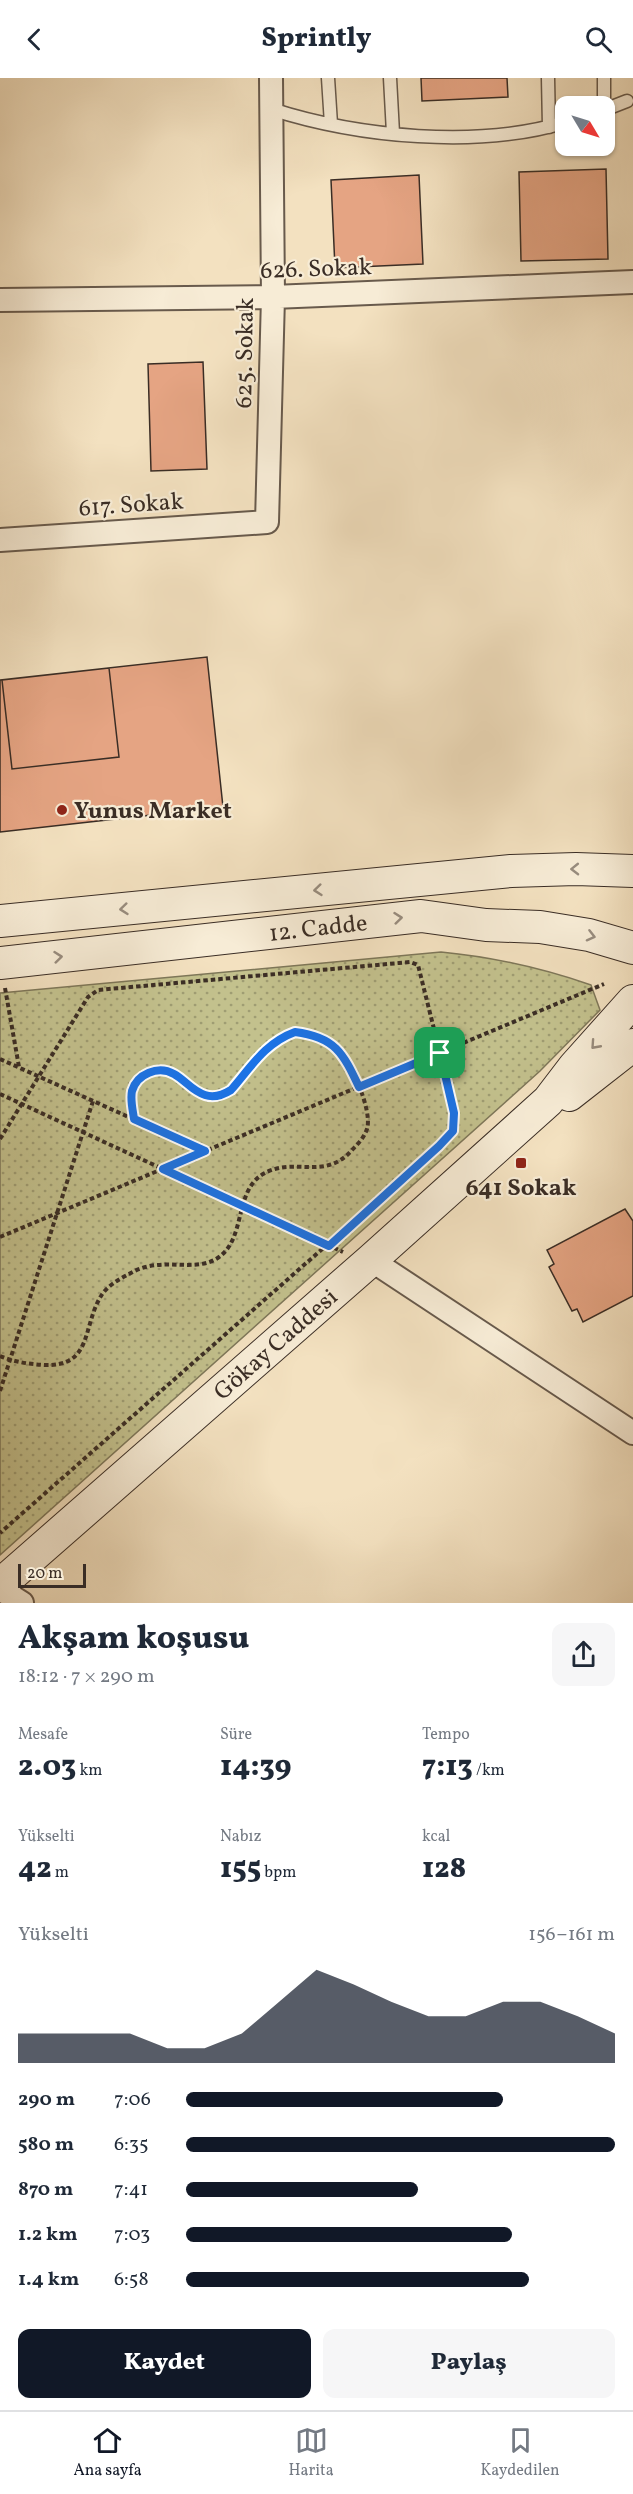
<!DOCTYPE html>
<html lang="tr">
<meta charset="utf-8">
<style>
body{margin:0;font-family:Vollkorn,serif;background:#f6f6f7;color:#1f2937;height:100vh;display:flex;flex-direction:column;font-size:22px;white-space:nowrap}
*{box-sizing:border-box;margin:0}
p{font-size:20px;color:#747a83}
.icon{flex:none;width:33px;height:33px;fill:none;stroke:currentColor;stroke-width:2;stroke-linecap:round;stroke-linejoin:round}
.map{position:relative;height:1525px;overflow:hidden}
.panel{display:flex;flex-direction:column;background:#fff;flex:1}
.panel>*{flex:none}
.needle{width:39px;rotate:128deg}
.fabs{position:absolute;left:555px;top:18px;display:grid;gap:12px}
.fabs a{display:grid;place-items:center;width:60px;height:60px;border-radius:12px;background:#fff;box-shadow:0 2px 4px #0004;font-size:30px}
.scale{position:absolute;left:18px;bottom:15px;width:68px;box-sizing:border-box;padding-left:6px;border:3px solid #3a2d25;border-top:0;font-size:16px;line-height:21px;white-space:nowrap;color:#3a2d25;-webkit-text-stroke:4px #f7ecd6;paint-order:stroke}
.pin{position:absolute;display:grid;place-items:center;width:51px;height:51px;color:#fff;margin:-26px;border-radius:12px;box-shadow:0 3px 9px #0006}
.round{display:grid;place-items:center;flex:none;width:63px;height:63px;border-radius:12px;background:#f6f6f7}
.summary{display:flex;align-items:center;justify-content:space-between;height:102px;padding:0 18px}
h1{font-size:33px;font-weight:800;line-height:45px}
.metrics{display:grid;grid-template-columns:repeat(3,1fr);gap:9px;height:102px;padding:6px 18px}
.metrics div{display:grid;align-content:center}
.metrics b{font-size:30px;font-weight:800}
.metrics small{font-size:16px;font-weight:400}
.metrics p{font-size:16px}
.chart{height:168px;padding:12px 18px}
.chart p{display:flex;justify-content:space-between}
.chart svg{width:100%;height:108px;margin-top:6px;fill:#111827;opacity:.7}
.cta{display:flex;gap:12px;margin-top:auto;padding:12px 18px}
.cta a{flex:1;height:69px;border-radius:12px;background:#111827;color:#fff;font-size:24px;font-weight:800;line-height:69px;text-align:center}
.cta a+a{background:#f6f6f7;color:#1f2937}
ul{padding:0 18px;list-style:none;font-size:20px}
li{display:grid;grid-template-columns:96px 72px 1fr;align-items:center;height:45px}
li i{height:15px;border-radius:8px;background:#111827}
header{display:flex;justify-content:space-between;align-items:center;height:78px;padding:0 18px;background:#fff;font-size:27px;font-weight:800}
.menu{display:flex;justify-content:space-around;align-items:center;height:84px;border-top:2px solid #e0e1e3;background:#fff;font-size:16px;color:#747a83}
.menu a{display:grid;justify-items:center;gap:3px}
.menu .on{color:#111827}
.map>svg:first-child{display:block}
</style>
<header><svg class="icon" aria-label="back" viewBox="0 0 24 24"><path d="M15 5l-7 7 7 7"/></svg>Sprintly<svg class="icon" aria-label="search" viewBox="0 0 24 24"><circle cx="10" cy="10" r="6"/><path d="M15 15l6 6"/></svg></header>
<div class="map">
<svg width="633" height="1525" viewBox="0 0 633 1525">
<defs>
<pattern id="park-dots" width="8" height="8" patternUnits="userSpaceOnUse" patternTransform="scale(1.5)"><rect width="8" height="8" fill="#c3c18d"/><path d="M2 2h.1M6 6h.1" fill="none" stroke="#9f9d73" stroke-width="1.8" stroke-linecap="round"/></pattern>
</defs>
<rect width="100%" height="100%" fill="#f3e1c0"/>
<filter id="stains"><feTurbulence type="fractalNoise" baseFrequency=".00333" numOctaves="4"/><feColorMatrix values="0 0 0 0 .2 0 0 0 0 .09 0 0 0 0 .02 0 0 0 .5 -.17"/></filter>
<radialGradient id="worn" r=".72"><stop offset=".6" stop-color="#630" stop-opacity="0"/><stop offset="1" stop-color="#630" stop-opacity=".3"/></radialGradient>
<!-- park -->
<path fill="url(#park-dots)" stroke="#7e7759" stroke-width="1.5" d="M441,874C493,879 542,890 591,907L600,932L540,993L0,1477V915Z"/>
<!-- building -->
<path fill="#e5a483" stroke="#3a2d25" stroke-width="1.5" d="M421,0H507L508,19L422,23Z
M606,91L608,181L521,183L519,94Z
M419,97L423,186L335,190L331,102Z
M203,284L207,391L151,393L148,286Z
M207,579L223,729L0,754V602Z
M109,590L119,679L12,691L2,602Z
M625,1131L633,1143V1218L583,1244L577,1231L572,1233L549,1189L554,1186L547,1172Z"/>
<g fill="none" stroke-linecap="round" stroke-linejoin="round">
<!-- lane casing -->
<g stroke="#685a4c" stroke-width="15">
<path id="lane" d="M328,0L331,46
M390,0L393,55
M548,0L549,49
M604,0V28
M271,31C358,59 478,71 566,44
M604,32L627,23"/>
</g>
<!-- street casing -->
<g stroke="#685a4c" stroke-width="26">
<path id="street" d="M0,222L273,219L633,204
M0,462L267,444L273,219L271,0
M371,1182L633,1355
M0,1511L22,1525"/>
</g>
<!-- secondary casing -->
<g stroke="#3a2d25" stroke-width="34">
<g id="secondary">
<path d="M0,843L511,793L576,791L633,793"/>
<path id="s1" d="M0,885L421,838L486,847L540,849L589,857L633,870"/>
<path d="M569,1017L633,967"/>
<path id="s2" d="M0,1507L371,1182L548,1023L574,989L633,923"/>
</g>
</g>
<!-- path -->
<path stroke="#3a2d25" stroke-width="4" stroke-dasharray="4.5 3" stroke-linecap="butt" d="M5,910L19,989
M0,981L204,1073
M0,1016L343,1174
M0,1061L88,919L98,912L399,885L410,884L418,887L455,1035L453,1054L439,1068L0,1455
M0,1159L604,906
M0,1278C14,1284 29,1286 44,1287C93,1289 82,1249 101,1218C106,1209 119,1201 129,1196C160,1177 192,1195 216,1181C247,1163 233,1114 263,1096C294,1078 324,1103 351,1073C357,1067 364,1060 367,1051C373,1032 349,978 333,966C324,959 305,953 294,955C266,959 248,992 231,1012C223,1017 214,1020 205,1017C192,1013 185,1002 174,996C158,987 137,995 132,1013C130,1022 133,1033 134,1041
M0,1313L93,1023"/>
<!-- lane -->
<use href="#lane" stroke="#f7ecd6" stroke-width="12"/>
<!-- street -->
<use href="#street" stroke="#f7ecd6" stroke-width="22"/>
<!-- secondary -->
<use href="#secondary" stroke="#f7ecd6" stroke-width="32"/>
</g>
<!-- one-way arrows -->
<defs><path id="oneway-chevron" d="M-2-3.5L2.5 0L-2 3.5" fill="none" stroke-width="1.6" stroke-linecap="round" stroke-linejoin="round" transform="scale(1.5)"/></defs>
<g stroke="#988c7e">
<use href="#oneway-chevron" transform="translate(575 791) rotate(179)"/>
<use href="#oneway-chevron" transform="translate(318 812) rotate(174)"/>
<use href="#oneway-chevron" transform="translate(124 831) rotate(174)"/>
<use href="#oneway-chevron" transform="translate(398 840) rotate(-6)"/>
<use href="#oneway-chevron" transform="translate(591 858) rotate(14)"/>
<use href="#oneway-chevron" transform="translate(58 879) rotate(-6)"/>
<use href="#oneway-chevron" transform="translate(595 967) rotate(132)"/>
</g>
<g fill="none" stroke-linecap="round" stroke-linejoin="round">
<!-- route casing -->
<g stroke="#fff" stroke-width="12">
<path id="route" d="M295,954C335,959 343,975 359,1009L440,975L454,1035L453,1053L439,1068L329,1168L163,1091L205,1073L134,1041C133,1033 130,1022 132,1013C137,996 158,987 174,996C185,1002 192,1013 205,1017C214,1020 223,1017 231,1012C251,989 265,965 295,954Z"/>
</g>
<!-- route -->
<use href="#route" stroke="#1a73e8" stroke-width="8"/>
</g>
<!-- markers -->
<g fill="#8f2418" stroke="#f7ecd6" stroke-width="2">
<circle cx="62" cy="732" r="6"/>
<rect x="515" y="1079" width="12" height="12" rx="3"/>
</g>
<g text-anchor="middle" stroke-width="4.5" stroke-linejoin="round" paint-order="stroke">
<!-- street labels -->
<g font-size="24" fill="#3a2d25" stroke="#f7ecd6">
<text transform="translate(316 190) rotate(-2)" y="8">626. Sokak</text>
<text transform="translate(244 275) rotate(-89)" y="8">625. Sokak</text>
<text transform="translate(131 426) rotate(-4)" y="8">617. Sokak</text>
<text dy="8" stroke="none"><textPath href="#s1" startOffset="320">12. Cadde</textPath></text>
<text dy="8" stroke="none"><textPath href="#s2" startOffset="366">Gökay Caddesi</textPath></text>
</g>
<!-- poi labels -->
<g font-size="24" font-weight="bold" fill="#3a2d25" stroke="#f7ecd6" text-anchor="start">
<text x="74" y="740">Yunus Market</text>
<text x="521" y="1117" text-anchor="middle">641 Sokak</text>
</g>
</g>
<rect width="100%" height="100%" filter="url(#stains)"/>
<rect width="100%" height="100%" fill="url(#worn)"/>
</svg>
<div class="fabs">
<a><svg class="needle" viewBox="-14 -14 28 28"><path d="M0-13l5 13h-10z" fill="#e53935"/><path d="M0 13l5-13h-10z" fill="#747a83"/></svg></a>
</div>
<div class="scale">20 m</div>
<div class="pin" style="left:440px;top:975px;background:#1e9e55"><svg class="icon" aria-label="arrive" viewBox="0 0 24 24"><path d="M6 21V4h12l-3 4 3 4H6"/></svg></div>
</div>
<section class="panel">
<div class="summary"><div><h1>Akşam koşusu</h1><p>18:12 · 7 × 290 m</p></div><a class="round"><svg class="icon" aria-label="share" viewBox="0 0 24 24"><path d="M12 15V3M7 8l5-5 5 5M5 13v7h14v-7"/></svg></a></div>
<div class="metrics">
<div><p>Mesafe</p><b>2.03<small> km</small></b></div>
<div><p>Süre</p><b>14:39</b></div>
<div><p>Tempo</p><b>7:13<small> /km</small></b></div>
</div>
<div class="metrics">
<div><p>Yükselti</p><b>42<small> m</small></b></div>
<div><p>Nabız</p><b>155<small> bpm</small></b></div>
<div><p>kcal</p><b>128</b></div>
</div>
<div class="chart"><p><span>Yükselti</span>156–161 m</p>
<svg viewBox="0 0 160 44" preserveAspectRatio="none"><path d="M0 44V32L10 32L20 32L30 32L40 38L50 38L60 32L70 19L80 6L90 12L100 19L110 25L120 25L130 19L140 19L150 25L160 32V44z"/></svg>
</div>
<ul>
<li><b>290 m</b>7:06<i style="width:74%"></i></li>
<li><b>580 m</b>6:35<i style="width:100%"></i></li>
<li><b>870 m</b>7:41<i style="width:54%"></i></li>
<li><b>1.2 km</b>7:03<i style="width:76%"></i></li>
<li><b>1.4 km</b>6:58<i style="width:80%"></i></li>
</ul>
<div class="cta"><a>Kaydet</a><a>Paylaş</a></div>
</section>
<nav class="menu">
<a class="on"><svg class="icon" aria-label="home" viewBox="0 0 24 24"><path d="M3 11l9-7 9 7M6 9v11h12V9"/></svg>Ana sayfa</a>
<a><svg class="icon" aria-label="map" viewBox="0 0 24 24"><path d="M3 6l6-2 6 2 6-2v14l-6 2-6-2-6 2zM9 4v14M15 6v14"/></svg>Harita</a>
<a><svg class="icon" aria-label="saved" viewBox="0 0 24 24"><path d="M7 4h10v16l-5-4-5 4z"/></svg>Kaydedilen</a>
</nav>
